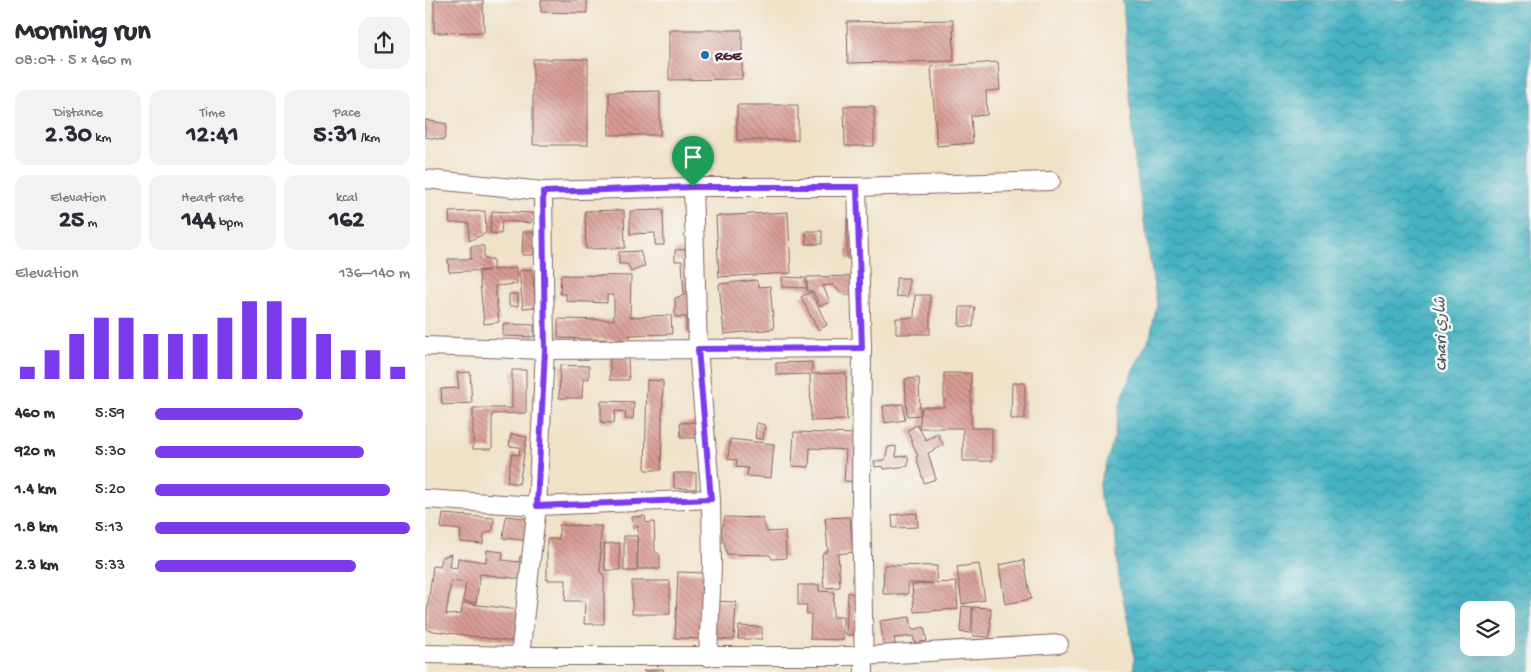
<!DOCTYPE html>
<meta charset="utf-8">
<style>
body{margin:0;font-family:"Gochi Hand","Playpen Sans Arabic",sans-serif;background:#f2f2f3;color:#2b2b33;height:100vh;display:flex;flex-direction:column;font-size:19px;white-space:nowrap}
*{box-sizing:border-box;margin:0}
p{font-size:16px;color:#7c7c81}
.icon{flex:none;width:28px;height:28px;fill:none;stroke:currentColor;stroke-width:2;stroke-linecap:round;stroke-linejoin:round}
.map{position:relative;flex:1;overflow:hidden}
.drawer{display:flex;flex-direction:column;background:#fff;width:425px}
.drawer>*{flex:none}
.controls{position:absolute;left:1035px;top:601px;display:grid;gap:10px}
.controls a{display:grid;place-items:center;width:55px;height:55px;border-radius:10px;background:#fff;box-shadow:0 5px 20px #0002;font-size:25px}
.pin{position:absolute;display:grid;place-items:center;width:42px;height:42px;color:#fff;margin:-51px -21px;border-radius:50% 50% 50% 0;rotate:-45deg;box-shadow:0 0 5px #0007}
.pin .icon{rotate:45deg}
.round{display:grid;place-items:center;flex:none;width:52px;height:52px;border-radius:15px;background:#f2f2f3}
.summary{display:flex;align-items:center;justify-content:space-between;height:85px;padding:0 15px}
h1{font-size:28px;font-weight:800;line-height:38px}
.stats{display:grid;grid-template-columns:repeat(3,1fr);gap:8px;height:85px;padding:5px 15px}
.stats div{display:grid;align-content:center;border-radius:12px;background:#f2f2f3;text-align:center}
.stats b{font-size:25px;font-weight:800}
.stats small{font-size:14px;font-weight:400}
.stats p{font-size:14px}
.chart{height:140px;padding:10px 15px}
.chart p{display:flex;justify-content:space-between}
.chart svg{width:100%;height:90px;margin-top:5px;stroke:#7c3aed;stroke-width:6}
ul{padding:0 15px;list-style:none;font-size:16px}
li{display:grid;grid-template-columns:80px 60px 1fr;align-items:center;height:38px}
li i{height:12px;border-radius:6px;background:#7c3aed}
main{display:flex;flex:1;min-height:0}
.map>svg:first-child{display:block}
</style>
<main>
<section class="drawer">
<div class="summary"><div><h1>Morning run</h1><p>08:07 · 5 × 460 m</p></div><a class="round"><svg class="icon" aria-label="share" viewBox="0 0 24 24"><path d="M12 15V3M7 8l5-5 5 5M5 13v7h14v-7"/></svg></a></div>
<div class="stats">
<div><p>Distance</p><b>2.30<small> km</small></b></div>
<div><p>Time</p><b>12:41</b></div>
<div><p>Pace</p><b>5:31<small> /km</small></b></div>
</div>
<div class="stats">
<div><p>Elevation</p><b>25<small> m</small></b></div>
<div><p>Heart rate</p><b>144<small> bpm</small></b></div>
<div><p>kcal</p><b>162</b></div>
</div>
<div class="chart"><p><span>Elevation</span>136–140 m</p>
<svg viewBox="0 0 160 44" preserveAspectRatio="none"><path d="M5 44V38M15 44V30M25 44V22M35 44V14M45 44V14M55 44V22M65 44V22M75 44V22M85 44V14M95 44V6M105 44V6M115 44V14M125 44V22M135 44V30M145 44V30M155 44V38"/></svg>
</div>
<ul>
<li><b>460 m</b>5:59<i style="width:58%"></i></li>
<li><b>920 m</b>5:30<i style="width:82%"></i></li>
<li><b>1.4 km</b>5:20<i style="width:92%"></i></li>
<li><b>1.8 km</b>5:13<i style="width:100%"></i></li>
<li><b>2.3 km</b>5:33<i style="width:79%"></i></li>
</ul>
</section>
<div class="map">
<svg width="1106" height="672" viewBox="0 0 1106 672">
<defs>
<pattern id="water-waves" width="16" height="10" patternUnits="userSpaceOnUse" patternTransform="scale(1.25)"><rect width="16" height="10" fill="#45b2c3"/><path d="M0 5q4-4 8 0t8 0" fill="none" stroke="#3c909f"/></pattern>
<pattern id="building-back-hatch" width="6" height="6" patternUnits="userSpaceOnUse" patternTransform="scale(1.25)"><rect width="6" height="6" fill="#d89b93"/><path d="M-1 5l2 2M0 0l6 6M5-1l2 2" fill="none" stroke="#b17e78"/></pattern>
</defs>
<rect width="100%" height="100%" fill="#f6f6f2"/>
<filter id="ink" filterUnits="userSpaceOnUse"><feTurbulence type="fractalNoise" baseFrequency=".02" numOctaves="2"/><feDisplacementMap in="SourceGraphic" scale="10" xChannelSelector="R" yChannelSelector="G"/><feConvolveMatrix kernelMatrix="1 2 1 2 8 2 1 2 1" color-interpolation-filters="sRGB"/></filter>
<filter id="wash" filterUnits="userSpaceOnUse"><feTurbulence type="fractalNoise" baseFrequency=".0096" numOctaves="4" result="noise"/><feDisplacementMap in="SourceGraphic" scale="20" xChannelSelector="R" yChannelSelector="G"/><feGaussianBlur stdDeviation="1.12" result="paint"/><feColorMatrix in="noise" values="0 0 0 0 0 0 0 0 0 0 0 0 0 0 0 0 0 1.4 0 .05"/><feComposite in="paint" operator="in"/></filter>
<g filter="url(#wash)">
<rect width="100%" height="100%" fill="#f0e2c7"/>
<!-- water -->
<path fill="url(#water-waves)" stroke="#486877" fill-rule="evenodd" d="M698,0H1106V672H709V653L694,578L690,532L688,525L681,513L675,499L674,486L689,438L695,405L706,374L725,337L732,305L710,164ZM1044,610H1081V648H1044Z"/>
<g id="blocks">
<!-- building -->
<path fill="url(#building-back-hatch)" d="M9,0H58L59,32L9,33Z
M116,0H162V13L116,12Z
M528,20L529,61L423,63L422,22Z
M244,30H317V79L244,80Z
M108,59H163V145H108Z
M573,62L575,90L561,91L562,115L546,116L548,143L512,146L506,67Z
M235,91V135H184V92Z
M312,105H373V140H312Z
M419,106H449V146H420Z
M0,120L22,124L19,140L0,137Z
M199,210L200,248L161,249L160,211Z
M238,210L239,245H230V233L205,234V211Z
M60,211L61,233L44,241V223H25L24,212Z
M67,211L107,213L106,223L77,221L76,234L65,233Z
M363,212L366,273L294,277L291,216Z
M422,219H431V259H422Z
M381,231H397V244H381Z
M98,232H108V255H97Z
M46,246H59V259H68V270L91,268L92,284L70,286L74,322L59,324L54,272L64,270L24,272L23,259H46Z
M266,249L269,332L261,333V317H250V298L259,295L257,261H250V250Z
M215,251L220,266L206,272L203,264H194V252Z
M107,269L111,307L98,308L94,271Z
M136,275L206,276L205,317L246,315L247,334L205,335L204,340L133,338V319L189,320V295H182V303L141,301V294H135Z
M429,276V295H418L408,285L398,286L405,302L395,306L388,291H382V277Z
M357,277L380,278L382,288L357,287Z
M471,278H484L483,297L471,296Z
M331,280L334,287L345,286L349,329L299,334L294,284Z
M386,292L402,325L393,330L376,297Z
M84,294H93V306H84Z
M490,295H505V334H471V318H489Z
M535,307H550L548,327L534,326Z
M78,324L109,325V337L78,336Z
M203,358L204,380H185V359Z
M387,362V374L421,373L422,420L386,421L385,374L351,375V363Z
M135,365L164,366V379H158L157,398H134Z
M87,370H101V413L67,414V449H48V408H87Z
M45,372L47,403L17,405L16,389L34,388L32,373Z
M519,373H546V428H567V461H538V428H494L497,407H519Z
M494,378L495,415L482,416L480,379Z
M222,380L238,381L236,470H220Z
M587,383H600V419H586Z
M176,401L209,402L208,419H200L201,412L190,411L189,423L176,422Z
M478,404L480,420L460,423L458,406Z
M272,422L273,438H256L255,423Z
M332,423L340,425L338,440L330,438Z
M492,425L501,440L513,434L518,445L503,453L511,479L499,483L491,457L493,456L482,430Z
M369,432L434,434L432,482L419,481L421,450L385,448L384,467L367,466Z
M86,434L102,437L94,484L82,482L87,454L94,455L95,447L84,446Z
M305,439L349,444L346,478L322,476L323,468L311,467L312,460L303,459Z
M471,446V457L483,456V466L459,469L458,466L450,467L449,461L460,460L463,447Z
M249,473H271V489L249,488Z
M492,513L493,527L468,528L467,515Z
M18,514L69,518L68,530L59,534L58,544L35,542L36,530L16,528Z
M81,516L107,519L104,541L78,538Z
M220,516L221,523L229,522L230,551L235,555V569H213V526L208,529L207,517Z
M300,517L337,518L342,532L360,531L361,558L347,559L345,555L302,554L296,532Z
M425,517L428,552L413,554L415,587L399,588L397,554L403,551L400,518Z
M134,525L176,526L175,572L179,576V624H159L160,601H140L141,580H122V539H134Z
M199,536H212V571H199Z
M194,543L195,570H180L179,544Z
M62,550L78,552L77,560L94,562L95,556L98,557L95,579L55,574L51,603L38,601L41,583L26,581L21,615L36,614L38,603L102,611L97,643L2,630V613L8,566L15,567L17,557L26,554L24,567L32,568L33,558L61,562Z
M599,560L606,599L580,604L574,565Z
M554,564L560,600L537,604L532,567Z
M459,565L512,566L511,583L531,582L533,609L489,612L487,585L508,583H483V594H458Z
M253,572L281,573L278,639L250,638Z
M207,581H245V614H207Z
M373,585H394V591L409,592L408,617H418V640L385,639L386,614H381L382,605H373Z
M423,592L431,595L430,635H421Z
M288,601L311,602L309,640L287,639Z
M537,606L547,607L546,633L535,632Z
M548,607L566,608L565,637L548,636Z
M485,617L487,630L499,627L502,641L490,643L488,636L469,638L471,647L459,648L455,621Z
M314,626L337,627V639H313Z
M238,669L239,672H219L218,671Z"/>
</g>
</g>
<g filter="url(#ink)">
<use href="#blocks" fill-opacity="0" stroke="#846362" stroke-width="1"/>
<g fill="none" stroke-linecap="round" stroke-linejoin="round">
<!-- street casing -->
<g stroke="#846362" stroke-width="20">
<path id="street" d="M0,179L118,191L268,187H432L626,181
M268,187L273,349L286,499L287,567L283,657
M432,187L437,348L436,500L439,672
M0,346L120,350L437,348
M0,499L112,506L286,499
M0,654L95,656H438L634,644
M95,656L112,506L120,350L118,191"/>
</g>
<!-- street -->
<use href="#street" stroke="#fff" stroke-width="18"/>
</g>
</g>
<g fill="none" stroke-linecap="round" stroke-linejoin="round" filter="url(#ink)">
<!-- route casing -->
<g stroke="#fff" stroke-width="10">
<path id="route" d="M268,187H432L437,348L273,349L286,499L112,506L120,350L118,192Z"/>
</g>
<!-- route -->
<use href="#route" stroke="#7c3aed" stroke-width="6"/>
</g>
<!-- markers -->
<circle fill="#1f6fb2" stroke="#f6f6f2" stroke-width="2" cx="280" cy="55" r="5"/>
<g text-anchor="middle" stroke-width="5" stroke-linejoin="round" paint-order="stroke">
<!-- poi labels -->
<g font-size="15" font-weight="bold" fill="#4a1f2b" stroke="#f6f6f2" text-anchor="start">
<text x="290" y="60">RGE</text>
</g>
<!-- water labels -->
<g font-size="16" font-style="italic" fill="#485a68" stroke="#f6f6f2">
<text transform="translate(1014 334) rotate(-91)" y="6">Chari شاري</text>
</g>
</g>
</svg>
<div class="controls">
<a><svg class="icon" aria-label="layers" viewBox="0 0 24 24"><path d="M12 4l9 5-9 5-9-5zM3 14l9 5 9-5"/></svg></a>
</div>
<div class="pin" style="left:268px;top:187px;background:#1e9e55"><svg class="icon" aria-label="arrive" viewBox="0 0 24 24"><path d="M6 21V4h12l-3 4 3 4H6"/></svg></div>
</div>
</main>
